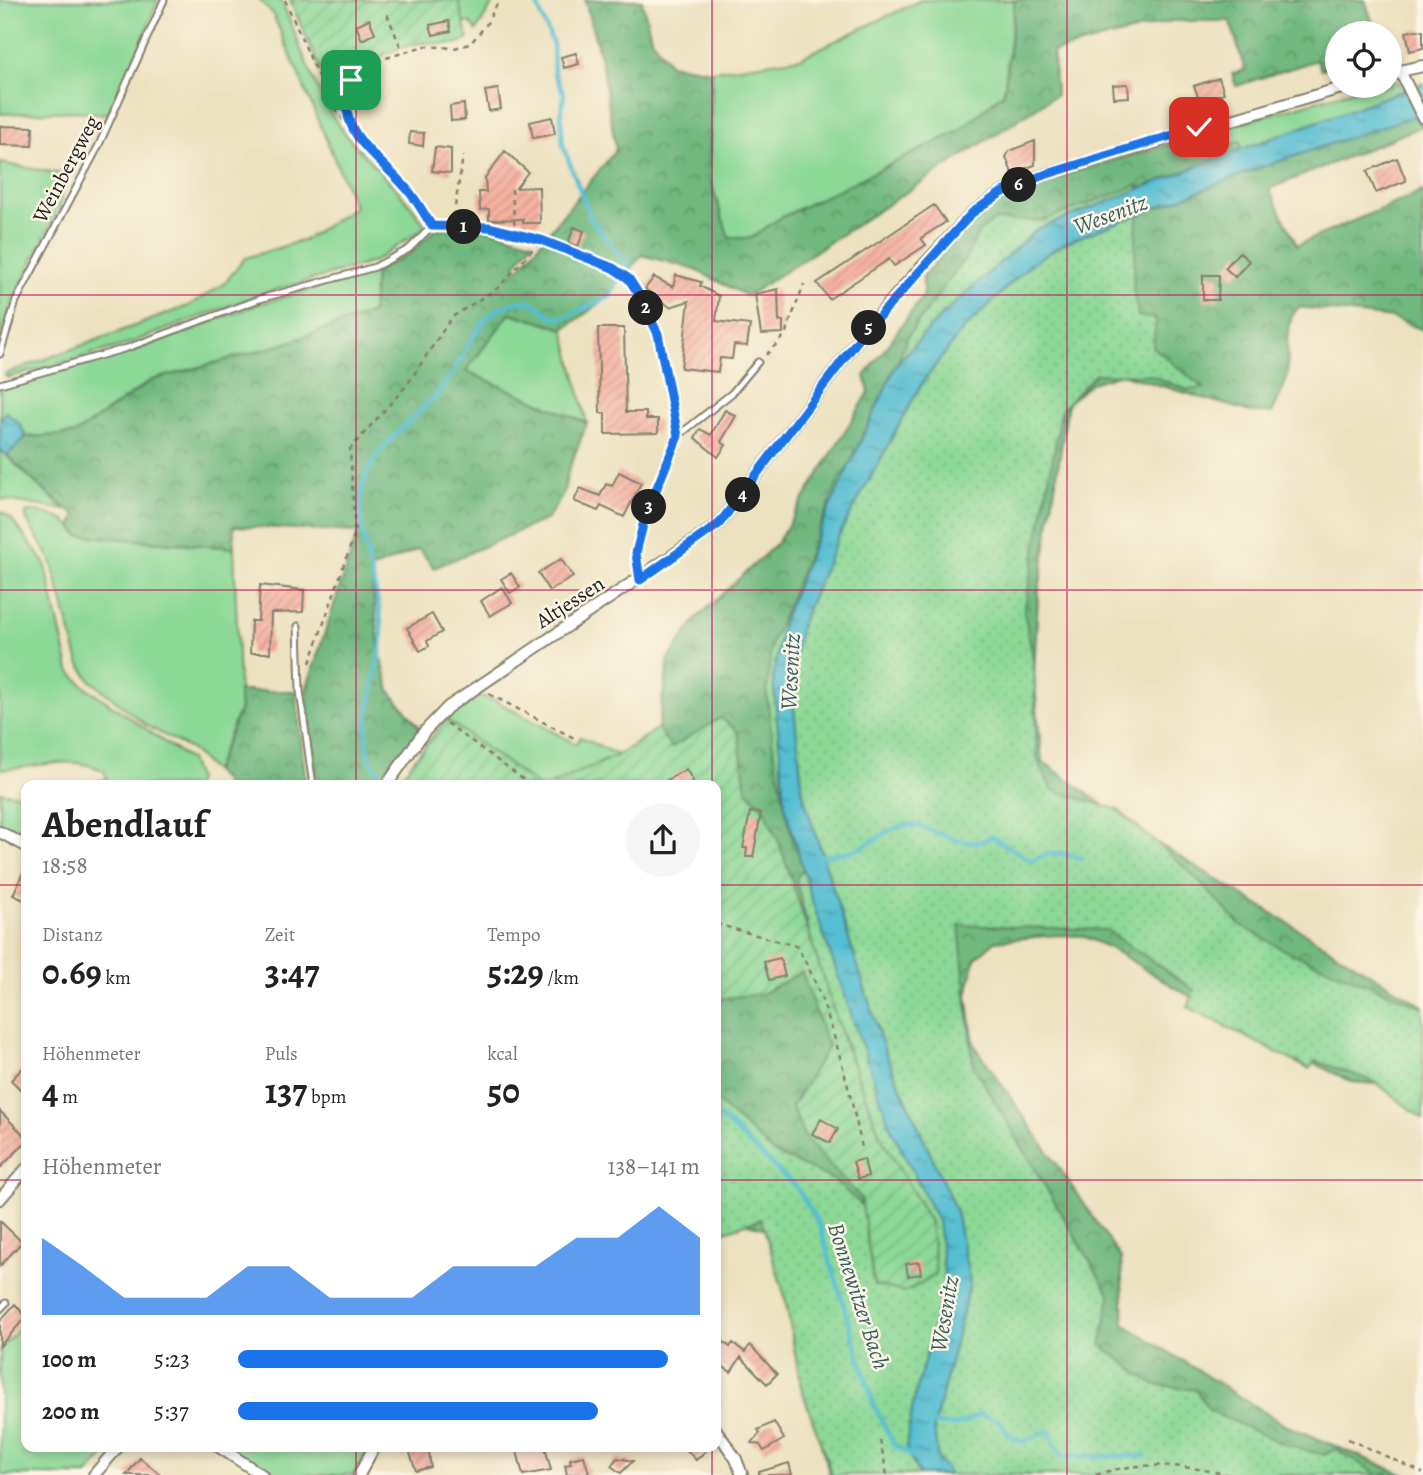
<!DOCTYPE html>
<html lang="de">
<meta charset="utf-8">
<style>
body{margin:0;font-family:Alegreya,serif;background:#f6f6f6;color:#222;height:100vh;display:flex;flex-direction:column;font-size:26px;white-space:nowrap}
*{box-sizing:border-box;margin:0}
p{font-size:23px;color:#767676}
.icon{flex:none;width:38px;height:38px;fill:none;stroke:currentColor;stroke-width:2;stroke-linecap:round;stroke-linejoin:round}
.map{position:relative;flex:1;overflow:hidden}
.side{position:absolute;left:21px;top:780px;width:700px;height:672px;display:flex;flex-direction:column;background:#fff;border-radius:14px;box-shadow:0 4px 10px #0003}
.side>*{flex:none}
.tools{position:absolute;left:1325px;top:21px;display:grid;gap:14px}
.tools a{display:grid;place-items:center;width:77px;height:77px;border-radius:50%;background:#fff;box-shadow:0 4px 10px #0003;font-size:35px}
.pin{position:absolute;display:grid;place-items:center;width:60px;height:60px;color:#fff;margin:-30px;border-radius:14px;box-shadow:0 4px 10px #0006}
.km{position:absolute;width:35px;height:35px;margin:-18px;border-radius:50%;background:#222;color:#fff;font-size:19px;line-height:35px;text-align:center}
.round{display:grid;place-items:center;flex:none;width:74px;height:74px;border-radius:37px;background:#f6f6f6}
.overview{display:flex;align-items:center;justify-content:space-between;height:119px;padding:0 21px}
h1{font-size:38px;font-weight:600;line-height:52px}
.stats{display:grid;grid-template-columns:repeat(3,1fr);gap:10px;height:119px;padding:7px 21px}
.stats div{display:grid;align-content:center}
.stats b{font-size:35px;font-weight:600}
.stats small{font-size:19px;font-weight:400}
.stats p{font-size:19px}
.chart{height:196px;padding:14px 21px}
.chart p{display:flex;justify-content:space-between}
.chart svg{width:100%;height:126px;margin-top:7px;fill:#1a73e8;opacity:.7}
ul{padding:0 21px;list-style:none;font-size:23px}
li{display:grid;grid-template-columns:112px 84px 1fr;align-items:center;height:52px}
li i{height:18px;border-radius:9px;background:#1a73e8}
.map>svg:first-child{display:block}
</style>
<div class="map">
<svg width="1423" height="1475" viewBox="0 0 1423 1475">
<defs>
<pattern id="forest-crowns" width="20" height="18" patternUnits="userSpaceOnUse" patternTransform="scale(1.75)"><rect width="20" height="18" fill="#71b87f"/><path d="M2 6a3 3 0 1 1 6 0M12 15a3 3 0 1 1 6 0" fill="none" stroke="#5c9567"/></pattern>
<pattern id="park-dots" width="8" height="8" patternUnits="userSpaceOnUse" patternTransform="scale(1.75)"><rect width="8" height="8" fill="#8cd896"/><path d="M2 2h.1M6 6h.1" fill="none" stroke="#78b981" stroke-width="1.8" stroke-linecap="round"/></pattern>
<pattern id="garden-furrows" width="10" height="10" patternUnits="userSpaceOnUse" patternTransform="scale(1.75)"><rect width="10" height="10" fill="#8cd896"/><path d="M-1 1l2-2M0 10L10 0M9 11l2-2" fill="none" stroke="#78b981"/></pattern>
<pattern id="water-ripples" width="26" height="14" patternUnits="userSpaceOnUse" patternTransform="scale(1.75)"><rect width="26" height="14" fill="#55bed2"/><path d="M2 4q2-2 4 0t4 0M15 11q2-2 4 0t4 0" fill="none" stroke="#469aaa"/></pattern>
<pattern id="building-hatch" width="6" height="6" patternUnits="userSpaceOnUse" patternTransform="scale(1.75)"><rect width="6" height="6" fill="#f5b1a0"/><path d="M-1 1l2-2M0 6l6-6M5 7l2-2" fill="none" stroke="#d19889"/></pattern>
</defs>
<rect width="100%" height="100%" fill="#fcf5e5"/>
<filter id="ink" filterUnits="userSpaceOnUse"><feTurbulence type="fractalNoise" baseFrequency=".0143" numOctaves="2"/><feDisplacementMap in="SourceGraphic" scale="14" xChannelSelector="R" yChannelSelector="G"/><feConvolveMatrix kernelMatrix="1 2 1 2 8 2 1 2 1" color-interpolation-filters="sRGB"/></filter>
<filter id="wash" filterUnits="userSpaceOnUse"><feTurbulence type="fractalNoise" baseFrequency=".00686" numOctaves="4" result="noise"/><feDisplacementMap in="SourceGraphic" scale="28" xChannelSelector="R" yChannelSelector="G"/><feGaussianBlur stdDeviation="1.57" result="paint"/><feColorMatrix in="noise" values="0 0 0 0 0 0 0 0 0 0 0 0 0 0 0 0 0 1.4 0 .05"/><feComposite in="paint" operator="in"/></filter>
<g filter="url(#wash)">
<rect width="100%" height="100%" fill="#ede2c0"/>
<!-- grass -->
<path fill="#8cd896" stroke="#547a59" stroke-width="2" d="M0,0H158L140,46L107,114L73,111L0,114Z
M259,0H281C296,34 308,72 326,105C351,151 397,181 426,227L373,262L258,295L125,345L7,378L5,374L188,306L224,284L245,258L304,240L355,207L273,14Z
M458,0H495L476,31L470,22L464,24Z
M921,0H1015L1004,92L959,131L780,218L751,238H728L709,176L712,71L800,58Z
M1390,80L1396,81L1407,91L1242,149L1239,142L1216,151L1210,132L1367,86H1390Z
M0,163L68,175L59,192L62,201L13,301L0,340Z
M375,271L372,313L284,344L152,380L75,434L26,437L20,424L7,413L0,420V389L8,385L128,352L259,304Z
M510,313L564,329L587,423L465,371Z
M0,450L65,510L0,499Z
M0,511L10,517L45,563L69,670L83,685L190,760L197,778L195,786H67L107,779L104,771C70,753 37,769 0,769Z
M34,511C52,515 68,518 78,535L234,548L240,709L214,772L192,750L147,726L90,680L79,663L51,560L26,519V513Z
M476,695L494,700L576,744L581,737L618,755L548,786H538L446,719Z
M0,792L26,796V841L0,827Z
M26,1322V1447H112L87,1475H0V1349Z
M228,1447H369L354,1475H271Z"/>
<!-- forest -->
<path fill="url(#forest-crowns)" stroke="#466a4e" stroke-width="2" d="M585,0H642L651,38L670,64L712,71L709,176L729,238H751L780,218L959,131L1004,92L1015,0H1365L1376,33H1337V65L1321,69L1317,60L1236,86L1232,74L1245,70L1230,21H1172L1053,52L1056,95L747,296L694,269L642,255L602,302L564,329L510,313L466,371L587,423L568,472L563,495L547,519L434,568L419,549L371,569L379,649L390,691L420,728L381,786H318L306,690L358,532L234,526V548L78,535L72,525L76,516L41,488L7,455L26,437L75,434L152,380L284,344L372,313L375,271L412,252L435,229H488L533,242L515,265L519,269L616,150L601,60Z
M1415,115L1423,126L1269,189L1297,245L1423,191V330L1393,318L1299,307C1281,323 1290,355 1287,376C1285,388 1277,401 1272,413H1254L1121,374L1091,383L1068,403L1038,597L1034,675L1042,761L1151,839L1423,1006V1103L1388,1085L1352,1082L1301,1057L1262,1028L1184,993L1110,948L1083,936L1057,935L995,941L975,959L967,995L974,1044L1121,1258L1124,1324L1285,1425L1405,1475H950L885,1052L1067,242L1259,168Z
M1210,132L1216,150L1240,141L1242,149L1037,229L943,314L897,363L818,533L891,1129L919,1475H830L809,1405L773,1231L716,1215V999L761,994L802,972L828,1047L792,1106L805,1138L861,1198L874,1285L881,1137L844,1042L780,845L764,809L746,789L738,732L721,718L671,748L658,728L669,659L696,619L777,543L869,392L865,376L923,296V276L976,218L1002,198L1041,182Z
M238,691H296L306,786H225L223,780L214,772L240,709Z"/>
<!-- park -->
<path fill="url(#park-dots)" stroke="#547a59" stroke-width="2" d="M1139,185L1133,288L1138,316L1156,319L1153,347L1203,388L1188,390L1150,375L1095,374L1062,409L1024,612L1034,663L1037,758L1052,790L1118,810L1189,871L1240,925L1286,951L1423,1007V1119L1375,1082L1316,1061L1309,1069L1188,1007L1194,990L1107,930L959,925L973,1065L1110,1295L1101,1345L1152,1384L1196,1390L1210,1411L1285,1445L1324,1455L1336,1449L1378,1475H832L801,1387L785,1297L761,1219L716,1234V1101L774,1153L834,1180L868,1211L872,1116L819,971L796,879L806,865L804,856L794,847L774,753L767,694L771,645L839,480L867,441L908,336L968,254L980,230L996,220L1042,221Z"/>
<!-- garden -->
<path fill="url(#garden-furrows)" stroke="#547a59" stroke-width="2" d="M290,0H458L468,39C452,49 437,41 420,43C384,49 357,70 331,94Z
M721,718L738,732L746,789L764,809L780,845L844,1042L881,1137L930,1222L936,1275L905,1292L874,1285L861,1198L805,1138L792,1107L828,1047L802,972L761,994L716,999V786H548L618,755L658,728L671,748Z
M446,719L538,786H403L397,782Z"/>
<!-- water -->
<path fill="url(#water-ripples)" stroke="#386d77" stroke-width="2" d="M1423,83V113L1259,168L1067,242L1031,264L961,332L921,385L838,537L801,624L791,678L803,794L885,1052L956,1211L970,1283L934,1427L938,1459L950,1475H919L906,1447L913,1403L945,1282L938,1221L891,1129L812,901L785,806L773,678L782,624L818,533L897,363L943,314L1037,229L1242,149Z
M6,412L20,424L26,437L7,455L0,450V420Z"/>
<g fill="none" stroke-linecap="round" stroke-linejoin="round">
<!-- stream -->
<path stroke="#55bed2" stroke-width="4.5" d="M398,786C389,779 376,772 371,761C358,734 378,674 381,645C386,592 349,532 364,482C378,439 418,419 445,385C460,364 470,336 488,317C500,306 516,301 531,301L551,316L562,318L610,297L627,263L592,221L563,146L561,118L564,94L554,73L553,44L535,0
M817,857C830,855 843,853 855,850C873,844 893,822 914,825C934,829 971,854 991,836L1031,861C1051,851 1062,851 1083,859
M716,1116L725,1121L797,1188L819,1224L874,1405L894,1445L914,1457
M930,1423L955,1426L981,1414L1000,1422L1010,1437L1024,1441L1048,1431L1061,1456H1145"/>
</g>
<g id="blocks">
<!-- building -->
<path fill="url(#building-hatch)" d="M369,19L375,33L362,40L356,25Z
M449,21L451,31L433,35L430,25Z
M1417,30L1423,31V48L1410,51L1406,32Z
M576,53L579,64L564,68L561,57Z
M1219,78L1224,93L1200,102L1194,86Z
M1128,84L1129,97L1114,98L1113,85Z
M498,89L501,109L489,111L485,91Z
M464,104L465,120L451,121L450,106Z
M552,117L555,134L533,138L530,122Z
M0,126L33,127L32,146L0,145Z
M410,132L424,133L423,146L409,144Z
M1035,141V165L1012,173L1006,157L1009,151Z
M435,147L451,149V173L432,171Z
M505,151L528,172L516,188L539,187L540,223H523V219L489,220V209L480,210L479,192H486L485,178Z
M1397,158L1406,181L1376,193L1367,171Z
M934,205L946,222L921,238L926,245L894,266L889,259L829,299L817,283Z
M574,227L584,231L578,246L568,243Z
M1239,252L1249,261L1235,277L1225,268Z
M676,275L701,282L700,286L719,296L716,321L750,325L747,346L734,345L732,359L720,358L718,372L681,368L689,301L670,307L645,289L654,277L673,287Z
M1203,275H1219L1218,300H1203Z
M778,289L779,321H783V333L761,334L755,294Z
M598,328H624L626,412H646V419H658V433L605,434V413H600Z
M725,410L736,416L721,442L726,445L718,457L695,438L700,429L711,435Z
M619,472L641,483L624,517L601,506L598,511L574,501L580,488L600,496L606,484L612,486Z
M561,559L573,577L549,591L538,573Z
M511,573L520,587L510,593L501,579Z
M260,585L304,590L303,612L271,613L270,653H250L251,621H258Z
M502,587L512,603L490,616L481,601Z
M432,614L442,632L427,641L429,646L420,651L407,628Z
M686,769L693,781L685,786H657Z
M750,812L761,813L753,857H746L747,848H743Z
M26,866V901L13,895Z
M780,958L785,976L769,980L764,962Z
M26,1065V1095L11,1080Z
M0,1111L26,1137V1142L0,1168Z
M821,1119L838,1129L830,1143L812,1134Z
M864,1159L868,1176L858,1179L853,1162Z
M0,1221L22,1242L0,1266Z
M919,1262L921,1274L908,1276L906,1264Z
M15,1304L26,1317L0,1346V1321Z
M724,1342L730,1347L733,1343L745,1352L750,1345L777,1374L767,1384L741,1357L731,1372L716,1362V1353Z
M774,1422L784,1439L764,1451L760,1445L752,1443L760,1433L758,1430Z
M408,1447H428L431,1467L416,1471Z
M516,1447H545L551,1470L523,1475Z
M684,1447H710L696,1460Z
M584,1456L589,1473L567,1475L565,1465L571,1464L570,1459Z
M140,1458L161,1475H126Z
M617,1458L633,1461L621,1473L611,1466Z
M789,1463L792,1475H759V1472Z"/>
</g>
</g>
<g filter="url(#ink)">
<use href="#blocks" fill-opacity="0" stroke="#847f6e" stroke-width="2"/>
<g fill="none" stroke-linecap="round" stroke-linejoin="round">
<!-- service casing -->
<g stroke="#847f6e" stroke-width="9">
<path id="service" d="M0,354L16,301L98,147L164,0
M0,384L127,348L260,299L375,267L409,249L432,226
M678,436L732,393L758,362
M639,577L636,553L645,517L678,436L658,334
M298,626L300,691L313,786
M0,1309L6,1303"/>
</g>
<!-- minor casing -->
<g stroke="#847f6e" stroke-width="14">
<path id="minor" d="M1400,71L1423,118
M1390,73L1423,66
M386,786L424,732L448,707L719,524L858,340L905,285L972,213L1001,193L1041,176L1348,86
M0,832L26,846
M0,1199L26,1169
M716,1430L736,1459L742,1475
M219,1447L262,1475
M94,1475L118,1447
M359,1475L374,1447"/>
</g>
<!-- path -->
<path stroke="#847f6e" stroke-width="2.5" stroke-dasharray="5 5" stroke-linecap="butt" d="M285,0L328,99L350,129
M387,14L401,48
M512,189L515,233
M428,219L411,193L352,132L348,89L356,75L383,59L424,46L454,48L470,44L486,25L499,0
M441,226L489,227L541,240L613,268L629,279L655,326
M452,226L463,156
M766,355L785,335L804,284
M310,663L355,533L350,449L407,385L452,317L499,287L541,240
M489,694L576,739
M447,723L532,786
M716,924L796,946C827,992 850,1092 862,1148
M1348,1439L1423,1473
M880,1440L887,1475
M1096,1475C1139,1460 1185,1465 1229,1475"/>
<!-- service -->
<use href="#service" stroke="#fff" stroke-width="5"/>
<!-- minor -->
<use href="#minor" stroke="#fff" stroke-width="10"/>
</g>
</g>
<g fill="none" stroke-linecap="round" stroke-linejoin="round" filter="url(#ink)">
<!-- route casing -->
<g stroke="#fff" stroke-width="14">
<path id="route" d="M351,80C331,135 384,158 411,194C419,204 425,216 432,226L489,227L541,240L613,268L629,279L638,293L658,334L678,436L645,517L636,553L640,580L719,524L858,340L972,213L1001,193L1041,176L1199,127"/>
</g>
<!-- route -->
<use href="#route" stroke="#1a73e8" stroke-width="9"/>
</g>
<!-- grid -->
<path fill="none" stroke="#c2185b" stroke-width="2" stroke-opacity="0.55" d="M356,0V786M712,0V786M1067,0V1475M0,295H1423M0,590H1423M0,885H26M716,885H1423M0,1180H26M716,1180H1423M356,1447V1475M712,1447V1475"/>
<g text-anchor="middle" stroke-width="5" stroke-linejoin="round" paint-order="stroke">
<!-- street labels -->
<g font-size="21" fill="#1c1c1c" stroke="#fcf5e5">
<text transform="translate(66 169) rotate(-62)" y="7">Weinbergweg</text>
<text transform="translate(570 602) rotate(-33)" y="7">Altjessen</text>
</g>
<!-- water labels -->
<g font-size="23" font-style="italic" fill="#335d65" stroke="#fcf5e5">
<text transform="translate(1110 214) rotate(-20)" y="8">Wesenitz</text>
<text transform="translate(790 672) rotate(-87)" y="8">Wesenitz</text>
<text transform="translate(859 1296) rotate(72)" y="8">Bonnewitzer Bach</text>
<text transform="translate(944 1314) rotate(-80)" y="8">Wesenitz</text>
</g>
</g>
</svg>
<div class="tools">
<a><svg class="icon" aria-label="locate" viewBox="0 0 24 24"><circle cx="12" cy="12" r="6"/><path d="M12 2v4M12 18v4M2 12h4M18 12h4"/></svg></a>
</div>
<div class="pin" style="left:351px;top:80px;background:#1e9e55"><svg class="icon" aria-label="arrive" viewBox="0 0 24 24"><path d="M6 21V4h12l-3 4 3 4H6"/></svg></div>
<div class="pin" style="left:1199px;top:127px;background:#d93025"><svg class="icon" aria-label="check" viewBox="0 0 24 24"><path d="M5 12l5 5 9-10"/></svg></div>
<b class="km" style="left:464px;top:227px">1</b>
<b class="km" style="left:646px;top:308px">2</b>
<b class="km" style="left:649px;top:507px">3</b>
<b class="km" style="left:743px;top:495px">4</b>
<b class="km" style="left:869px;top:328px">5</b>
<b class="km" style="left:1019px;top:185px">6</b>
<section class="side">
<div class="overview"><div><h1>Abendlauf</h1><p>18:58</p></div><a class="round"><svg class="icon" aria-label="share" viewBox="0 0 24 24"><path d="M12 15V3M7 8l5-5 5 5M5 13v7h14v-7"/></svg></a></div>
<div class="stats">
<div><p>Distanz</p><b>0.69<small> km</small></b></div>
<div><p>Zeit</p><b>3:47</b></div>
<div><p>Tempo</p><b>5:29<small> /km</small></b></div>
</div>
<div class="stats">
<div><p>Höhenmeter</p><b>4<small> m</small></b></div>
<div><p>Puls</p><b>137<small> bpm</small></b></div>
<div><p>kcal</p><b>50</b></div>
</div>
<div class="chart"><p><span>Höhenmeter</span>138–141 m</p>
<svg viewBox="0 0 160 44" preserveAspectRatio="none"><path d="M0 44V17L10 27L20 38L30 38L40 38L50 27L60 27L70 38L80 38L90 38L100 27L110 27L120 27L130 17L140 17L150 6L160 17V44z"/></svg>
</div>
<ul>
<li><b>100 m</b>5:23<i style="width:93%"></i></li>
<li><b>200 m</b>5:37<i style="width:78%"></i></li>
</ul>
</section>
</div>
